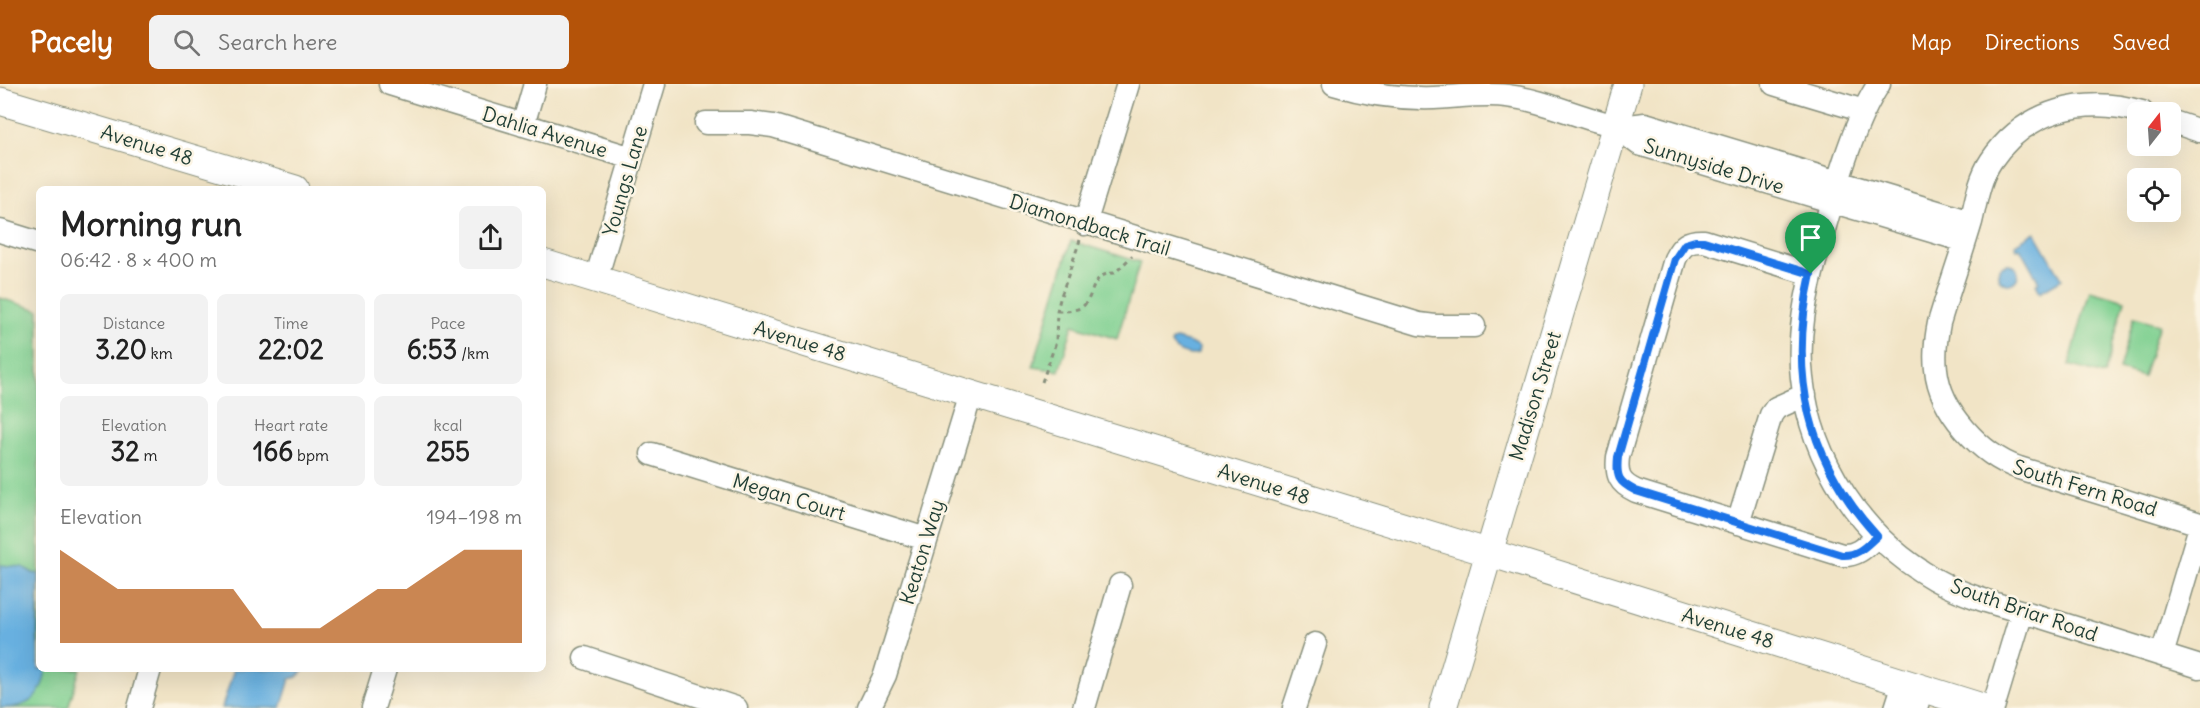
<!DOCTYPE html>
<meta charset="utf-8">
<style>
body{margin:0;font-family:Delius,sans-serif;background:#f2f2f2;color:#222;height:100vh;display:flex;flex-direction:column;font-size:22px;white-space:nowrap}
*{box-sizing:border-box;margin:0}
p{font-size:20px;color:#767676}
.icon{flex:none;width:33px;height:33px;fill:none;stroke:currentColor;stroke-width:2;stroke-linecap:round;stroke-linejoin:round}
.map{position:relative;flex:1;overflow:hidden}
.sheet{position:absolute;left:36px;top:102px;width:510px;height:486px;display:flex;flex-direction:column;background:#fff;border-radius:9px;box-shadow:0 6px 24px #0002}
.sheet>*{flex:none}
.needle{width:39px;rotate:17deg}
.buttons{position:absolute;left:2127px;top:18px;display:grid;gap:12px}
.buttons a{display:grid;place-items:center;width:54px;height:54px;border-radius:9px;background:#fff;box-shadow:0 6px 24px #0002;font-size:30px}
.pin{position:absolute;display:grid;place-items:center;width:51px;height:51px;color:#fff;margin:-62px -26px;border-radius:50% 50% 50% 0;rotate:-45deg;box-shadow:0 0 6px #0007}
.pin .icon{rotate:45deg}
.round{display:grid;place-items:center;flex:none;width:63px;height:63px;border-radius:9px;background:#f2f2f2}
.headline{display:flex;align-items:center;justify-content:space-between;height:102px;padding:0 24px}
h1{font-size:33px;font-weight:800;line-height:45px}
.metrics{display:grid;grid-template-columns:repeat(3,1fr);gap:9px;height:102px;padding:6px 24px}
.metrics div{display:grid;align-content:center;border-radius:9px;background:#f2f2f2;text-align:center}
.metrics b{font-size:26px;font-weight:800}
.metrics small{font-size:16px;font-weight:400}
.metrics p{font-size:16px}
.chart{height:168px;padding:12px 24px}
.chart p{display:flex;justify-content:space-between}
.chart svg{width:100%;height:108px;margin-top:6px;fill:#b45309;opacity:.7}
header{display:flex;align-items:center;gap:36px;box-sizing:border-box;height:84px;padding:0 30px;background:#b45309;color:#fff}
header strong{font-size:28px}
nav{display:flex;gap:33px;margin-inline-start:auto;font-size:21px}
.search{width:420px;height:54px;background:#f2f2f2;display:flex;align-items:center;gap:15px;box-sizing:border-box;padding:0 21px;border-radius:9px;color:#767676;font-size:22px}
.map>svg:first-child{display:block}
</style>
<header>
<strong>Pacely</strong>
<div class="search"><svg class="icon" aria-label="search" viewBox="0 0 24 24"><circle cx="10" cy="10" r="6"/><path d="M15 15l6 6"/></svg>Search here</div>
<nav><a>Map</a><a>Directions</a><a>Saved</a></nav>
</header>
<div class="map">
<svg width="2200" height="624" viewBox="0 0 2200 624">
<rect width="100%" height="100%" fill="#fcf5e5"/>
<filter id="ink" filterUnits="userSpaceOnUse"><feTurbulence type="fractalNoise" baseFrequency=".0167" numOctaves="2"/><feDisplacementMap in="SourceGraphic" scale="12" xChannelSelector="R" yChannelSelector="G"/><feConvolveMatrix kernelMatrix="1 2 1 2 8 2 1 2 1" color-interpolation-filters="sRGB"/></filter>
<filter id="wash" filterUnits="userSpaceOnUse"><feTurbulence type="fractalNoise" baseFrequency=".008" numOctaves="4" result="noise"/><feDisplacementMap in="SourceGraphic" scale="24" xChannelSelector="R" yChannelSelector="G"/><feGaussianBlur stdDeviation="1.35" result="paint"/><feColorMatrix in="noise" values="0 0 0 0 0 0 0 0 0 0 0 0 0 0 0 0 0 1.4 0 .05"/><feComposite in="paint" operator="in"/></filter>
<g filter="url(#wash)">
<rect width="100%" height="100%" fill="#f1e4c6"/>
<!-- green -->
<path fill="#7fd091" stroke="#4f8662" stroke-width="1.5" d="M1071,157L1140,178L1117,255L1073,241L1059,287L1033,283Z
M2090,206L2125,216L2104,291L2069,281Z
M0,214L39,226V585H80L68,624H0Z
M2134,233L2159,240L2143,293L2119,286Z"/>
<!-- water -->
<path fill="#68b0e0" stroke="#44768a" stroke-width="1.5" d="M2035,148L2062,195L2040,208L2036,200L2039,198L2020,164L2017,165L2015,160Z
M1998 190a10 10 0 1 1 20 0a10 10 0 1 1-20 0Z
M1176,255L1190,259L1199,264L1198,270C1189,273 1176,268 1171,260L1172,256Z
M0,481L23,483L33,489L39,490L37,549L39,585H46C42,614 29,624 0,624Z
M234,585H305L297,593L290,595L281,624H222Z"/>
</g>
<g filter="url(#ink)">
<g fill="none" stroke-linecap="round" stroke-linejoin="round">
<!-- minor casing -->
<g stroke="#88907d" stroke-width="25">
<path id="minor" d="M390,0L632,74
M1334,0C1366,10 1400,15 1434,14C1458,13 1483,9 1507,12C1544,16 1577,33 1613,41C1623,43 1635,41 1645,40L1971,138
M1774,0L1864,27
M1879,0C1850,43 1832,119 1817,170C1806,210 1797,252 1802,294C1811,377 1862,454 1934,495C1968,514 2007,523 2044,534C2096,550 2148,567 2200,583
M2142,28C2085,11 2025,26 1991,77C1979,95 1976,118 1971,138C1961,172 1949,205 1939,239C1936,254 1934,270 1936,285C1940,327 1981,371 2019,384L2200,440
M2170,37L2200,47
M706,39H750L773,42L1419,240L1435,242H1474
M523,41L535,0
M1615,42L1639,60L1965,157
M1085,140L1128,0
M0,147L39,159
M1811,190L1704,157C1688,156 1682,161 1675,175L1618,373C1616,391 1619,399 1636,407L1842,471C1858,472 1866,462 1877,452
M596,195L654,0
M652,370L926,455
M1738,439L1771,331L1776,324L1805,311
M2162,571L2200,443
M585,574L736,624
M139,624L150,585
M373,624L385,585
M869,624L885,591L971,310
M1084,624L1120,501
M1294,624L1315,560
M1896,624L1904,599
M1916,624L1922,604
M1993,624L2022,528"/>
</g>
<!-- major casing -->
<g stroke="#88907d" stroke-width="29">
<path id="major" d="M0,17L295,105
M543,179L1490,469L1985,624
M1443,624L1628,0"/>
</g>
<!-- path -->
<path stroke="#88907d" stroke-width="3" stroke-dasharray="4.5 4.5" stroke-linecap="butt" d="M1057,227C1065,227 1075,227 1082,223C1096,212 1089,189 1115,189L1132,172
M1042,298L1056,258L1057,227L1060,215L1080,156"/>
<!-- minor -->
<use href="#minor" stroke="#fff" stroke-width="22"/>
<!-- major -->
<use href="#major" stroke="#fff" stroke-width="27"/>
</g>
</g>
<g fill="none" stroke-linecap="round" stroke-linejoin="round" filter="url(#ink)">
<!-- route casing -->
<g stroke="#fff" stroke-width="12">
<path id="route" d="M1695,157H1704L1811,190C1788,290 1807,376 1877,452C1866,462 1858,472 1842,471L1636,407C1618,398 1616,393 1618,373L1675,175L1685,160Z"/>
</g>
<!-- route -->
<use href="#route" stroke="#1a73e8" stroke-width="8"/>
</g>
<g text-anchor="middle" stroke-width="5" stroke-linejoin="round" paint-order="stroke">
<!-- street labels -->
<g font-size="20" fill="#1f3d34" stroke="#fcf5e5">
<text transform="translate(545 48) rotate(17)" y="7">Dahlia Avenue</text>
<text transform="translate(147 61) rotate(17)" y="7">Avenue 48</text>
<text transform="translate(1714 82) rotate(17)" y="7">Sunnyside Drive</text>
<text transform="translate(625 97) rotate(-74)" y="7">Youngs Lane</text>
<text transform="translate(1090 141) rotate(17)" y="7">Diamondback Trail</text>
<text transform="translate(800 257) rotate(17)" y="7">Avenue 48</text>
<text transform="translate(1535 312) rotate(-73)" y="7">Madison Street</text>
<text transform="translate(1264 400) rotate(17)" y="7">Avenue 48</text>
<text transform="translate(2085 404) rotate(17)" y="7">South Fern Road</text>
<text transform="translate(789 413) rotate(17)" y="7">Megan Court</text>
<text transform="translate(922 468) rotate(-73)" y="7">Keaton Way</text>
<text transform="translate(2024 526) rotate(19)" y="7">South Briar Road</text>
<text transform="translate(1728 544) rotate(17)" y="7">Avenue 48</text>
</g>
</g>
</svg>
<div class="buttons">
<a><svg class="needle" viewBox="-14 -14 28 28"><path d="M0-13l5 13h-10z" fill="#e53935"/><path d="M0 13l5-13h-10z" fill="#767676"/></svg></a>
<a><svg class="icon" aria-label="locate" viewBox="0 0 24 24"><circle cx="12" cy="12" r="6"/><path d="M12 2v4M12 18v4M2 12h4M18 12h4"/></svg></a>
</div>
<div class="pin" style="left:1811px;top:190px;background:#1e9e55"><svg class="icon" aria-label="arrive" viewBox="0 0 24 24"><path d="M6 21V4h12l-3 4 3 4H6"/></svg></div>
<section class="sheet">
<div class="headline"><div><h1>Morning run</h1><p>06:42 · 8 × 400 m</p></div><a class="round"><svg class="icon" aria-label="share" viewBox="0 0 24 24"><path d="M12 15V3M7 8l5-5 5 5M5 13v7h14v-7"/></svg></a></div>
<div class="metrics">
<div><p>Distance</p><b>3.20<small> km</small></b></div>
<div><p>Time</p><b>22:02</b></div>
<div><p>Pace</p><b>6:53<small> /km</small></b></div>
</div>
<div class="metrics">
<div><p>Elevation</p><b>32<small> m</small></b></div>
<div><p>Heart rate</p><b>166<small> bpm</small></b></div>
<div><p>kcal</p><b>255</b></div>
</div>
<div class="chart"><p><span>Elevation</span>194–198 m</p>
<svg viewBox="0 0 160 44" preserveAspectRatio="none"><path d="M0 44V6L10 14L20 22L30 22L40 22L50 22L60 22L70 38L80 38L90 38L100 30L110 22L120 22L130 14L140 6L150 6L160 6V44z"/></svg>
</div>
</section>
</div>
